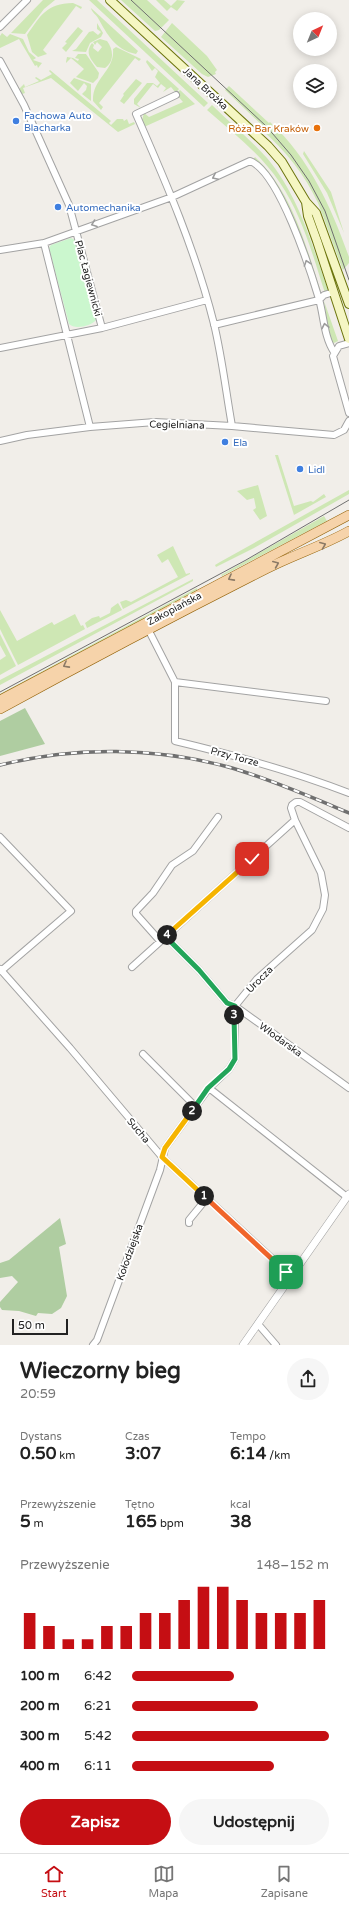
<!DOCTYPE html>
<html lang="pl">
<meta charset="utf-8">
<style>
body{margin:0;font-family:"Varela Round",sans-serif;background:#f6f6f6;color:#222;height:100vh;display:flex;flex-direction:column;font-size:15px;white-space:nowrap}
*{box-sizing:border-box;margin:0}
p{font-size:13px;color:#767676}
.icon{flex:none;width:22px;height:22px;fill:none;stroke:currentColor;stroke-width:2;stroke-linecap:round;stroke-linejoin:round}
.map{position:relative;height:1345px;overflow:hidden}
.details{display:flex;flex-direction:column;background:#fff;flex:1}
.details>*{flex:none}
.needle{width:26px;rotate:43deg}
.buttons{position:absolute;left:293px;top:12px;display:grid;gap:8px}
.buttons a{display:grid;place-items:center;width:44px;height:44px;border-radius:50%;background:#fff;box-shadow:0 2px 10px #0003;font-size:20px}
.scale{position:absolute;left:12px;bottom:10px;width:56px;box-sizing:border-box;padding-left:4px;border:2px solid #222;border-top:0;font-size:11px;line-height:14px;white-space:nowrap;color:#222;-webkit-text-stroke:3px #fff;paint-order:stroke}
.pin{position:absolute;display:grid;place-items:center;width:34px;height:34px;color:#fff;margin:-17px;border-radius:8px;box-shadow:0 2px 6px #0006}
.km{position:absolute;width:20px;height:20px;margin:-10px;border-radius:50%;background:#222;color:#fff;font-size:11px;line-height:20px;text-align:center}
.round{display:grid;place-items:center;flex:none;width:42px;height:42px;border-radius:21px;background:#f6f6f6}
.summary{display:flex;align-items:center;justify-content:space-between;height:68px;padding:0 20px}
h1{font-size:22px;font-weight:700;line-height:30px}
.metrics{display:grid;grid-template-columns:repeat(3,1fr);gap:6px;height:68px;padding:4px 20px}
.metrics div{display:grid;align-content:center}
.metrics b{font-size:17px;font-weight:700}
.metrics small{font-size:11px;font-weight:400}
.metrics p{font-size:11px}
.chart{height:112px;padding:8px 20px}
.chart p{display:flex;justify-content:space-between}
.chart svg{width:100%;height:72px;margin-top:4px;stroke:#c50e13;stroke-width:6}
.action{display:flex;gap:8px;margin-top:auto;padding:8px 20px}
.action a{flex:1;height:46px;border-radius:24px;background:#c50e13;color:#fff;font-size:16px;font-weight:700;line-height:46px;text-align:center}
.action a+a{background:#f6f6f6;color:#222}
ul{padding:0 20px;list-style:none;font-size:13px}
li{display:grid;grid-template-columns:64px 48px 1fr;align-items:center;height:30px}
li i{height:10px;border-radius:5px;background:#c50e13}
.tab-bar{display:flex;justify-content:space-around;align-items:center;height:56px;border-top:1px solid #e0e0e0;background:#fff;font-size:11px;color:#767676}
.tab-bar a{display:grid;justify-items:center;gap:2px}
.tab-bar .current{color:#c50e13}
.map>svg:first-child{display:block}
</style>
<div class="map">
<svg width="349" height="1345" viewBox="0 0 349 1345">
<rect width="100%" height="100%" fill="#f1eee9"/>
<!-- grass -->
<path fill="#cee7b4" d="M43,0H55L44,9L25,34L11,33Z
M89,0H97L208,103L204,107Z
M121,0H147L169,20L159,30L155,31Z
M156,0H164L171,6L177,0L185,1L177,11L171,7L167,11Z
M73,3L82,7L81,9L76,6L43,50L47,54L38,57L32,52L27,35C41,15 46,4 73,3Z
M91,8L138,51L136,54C115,50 107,34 98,18C96,14 92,13 91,8Z
M97,23L103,33L101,37L90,43L86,52L72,51L76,49L89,32L93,31L98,35L101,32L97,29Z
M172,23L207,56L217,70L215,72L216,74L208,77L202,74L161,37Z
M78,27L83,31L66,52L62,48L67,43L65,42Z
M2,33L7,37L10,34L23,39L29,52L36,58L33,60L42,63L38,68L37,65L35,66L19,39L0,48V36Z
M100,39L107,41C114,50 114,62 105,68L97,67C90,59 85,52 92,43L94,45L93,48L98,52L102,47L97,42L95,45L93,42Z
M116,47L141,59L139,61L135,58L99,103L103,107L101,110L93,101C92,78 115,71 113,49Z
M78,54H86L99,73L98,78L93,83L76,77L84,69L71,58L66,63V62L67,57L73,58L78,61L79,59L75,58Z
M147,60L179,89L176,93L171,87L163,92L166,88L161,84L158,88L153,84L137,104L141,108L134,104V99L147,83H153L157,86L160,83L155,77L158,71L155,68L152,71L146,62Z
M50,70L111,121L109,123L111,125L117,119H123L124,121L127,119L129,124L134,122L135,124L118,132L51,78L23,88L25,93L22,94L19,89L24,84L25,87L39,81L35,78L36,77L41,80L52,74L49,71Z
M74,78L91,84V101L82,94L86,90L87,86L84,83L78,91L70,83Z
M136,79L142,83L124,104L120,101L124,95L123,94Z
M229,86L269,123L270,122C310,159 331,207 349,257V263L343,270C334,248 327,225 318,203C305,175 285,150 262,130L264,127L225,90Z
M180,90L195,104L144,127L142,120L144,113L149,117L183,102L176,94Z
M212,105C230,123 250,139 267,158C299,196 312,245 328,290L325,293C313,256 302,215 280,183C261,154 233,133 207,110Z
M304,151L331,192L344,233L327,193L303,154Z
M255,157C292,191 306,246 321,292L318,289L301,239L263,167L253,160Z
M324,301L338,341L334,343L330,341Z
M275,455H278L294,506L311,501L313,502L324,494L326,497L285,520L294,515Z
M258,485L267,516L260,520L253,510L256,508L254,498L247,500L237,491Z
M349,490V494L254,548L216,567L215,565L220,562Z
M324,516L327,521L222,576L221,575Z
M173,546L186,574L190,573V574L123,609L120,602L126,600L131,602L178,577L168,559L162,563L157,555Z
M193,579V581L0,685V680Z
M197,588V591L0,696V694Z
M118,603L122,610L87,628L85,623L92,618L99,616L100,618L110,613L111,608Z
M0,610L17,641L52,622L54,625L75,614L81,626L83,625L85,629L18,665L0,629Z
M0,634L16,666L0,675V660L6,656L0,645Z"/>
<!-- forest -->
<path fill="#afcda1" d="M25,708L45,744L0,756V721Z
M60,1218L66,1244L59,1247L67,1296L61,1308L52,1314L38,1313L36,1316L19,1311L2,1310L0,1307V1302L18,1282L12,1276L0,1278V1263L9,1260Z"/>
<!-- park -->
<path fill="#cbf7ce" d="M71,238L75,240L96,320C91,326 75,330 69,324L49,248L51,245Z"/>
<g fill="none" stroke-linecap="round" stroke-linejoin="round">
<!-- minor casing -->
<g stroke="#a3a3a3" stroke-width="8">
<path id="minor" d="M0,27L27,0
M0,61L24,105L69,205L102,328
M176,95L136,114C166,182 196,252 214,324C222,357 226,392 232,426
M44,243L90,427
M0,250L44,243L172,197L250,161C279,172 310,269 319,299C324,317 324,337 334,352
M214,325L319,300L324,295L334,292
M349,343L339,346L333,356L349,413
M0,348L102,328L207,300
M0,441L27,435L90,427L155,422L232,426L334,435L344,430L349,421
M148,629L175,682V741C234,755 292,771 349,793
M175,682L326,701
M0,837L71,911L1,971
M165,936L199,970L227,1003L235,1006L349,1088
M160,941L136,914V911L153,893L172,865L193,851L218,817
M132,967L295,820
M0,969L70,1048L162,1157L292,1277
M143,1054L195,1106
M209,1088L347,1197
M189,1223V1220L207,1198
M258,1324L276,1345
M93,1345L97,1340L160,1170L165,1148L209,1088L229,1069L235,1059V1006L257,979L312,930L323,909L325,895L321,873L295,820L291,808L292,805L296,802H300L349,828"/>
</g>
<!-- tertiary casing -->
<g stroke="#a3a3a3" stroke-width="8">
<path id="tertiary" d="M243,1345L349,1194"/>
</g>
<!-- secondary casing -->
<g stroke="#6c750d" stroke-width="10">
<path id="secondary" d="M110,0L268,146L282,162L306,202L316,213L349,304
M306,202L308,216L317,241L349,339"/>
</g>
<!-- primary casing -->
<g stroke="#95640b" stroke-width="10">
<path id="primary" d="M0,700L349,515
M0,709C88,661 177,614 266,569C293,555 322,546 349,531"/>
</g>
<!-- minor -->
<use href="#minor" stroke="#fff" stroke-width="6"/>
<!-- tertiary -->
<use href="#tertiary" stroke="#fff" stroke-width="7"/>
<!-- secondary -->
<use href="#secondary" stroke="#f5f6c3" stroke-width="8"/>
<!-- primary -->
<use href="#primary" stroke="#f6d3aa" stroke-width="9"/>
<!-- tram -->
<path stroke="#707070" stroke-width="1" d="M131,0L266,126L291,155L309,181L325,211L349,280
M0,692L246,560L349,500"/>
<!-- rail casing -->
<g stroke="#707070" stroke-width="3.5">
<path id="rail" d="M0,765C76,746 157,747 232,768C272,780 311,797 349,813"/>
</g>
<!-- rail -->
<use href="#rail" stroke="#fff" stroke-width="2" stroke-dasharray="6" stroke-linecap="butt"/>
</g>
<!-- one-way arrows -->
<defs><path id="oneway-chevron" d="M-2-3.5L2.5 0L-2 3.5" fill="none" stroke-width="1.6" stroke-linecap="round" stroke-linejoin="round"/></defs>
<g stroke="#9c9c9c">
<use href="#oneway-chevron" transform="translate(215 177) rotate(155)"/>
<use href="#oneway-chevron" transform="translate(94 224) rotate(160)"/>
<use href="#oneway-chevron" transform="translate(307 263) rotate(-109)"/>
<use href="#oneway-chevron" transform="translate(325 326) rotate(-102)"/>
</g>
<g stroke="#8c7a66">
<use href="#oneway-chevron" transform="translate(323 545) rotate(-23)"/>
<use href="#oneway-chevron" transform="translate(276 564) rotate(-23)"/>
<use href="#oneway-chevron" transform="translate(231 578) rotate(152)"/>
<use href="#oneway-chevron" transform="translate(66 665) rotate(152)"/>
</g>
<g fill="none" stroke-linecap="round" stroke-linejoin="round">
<!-- split-1 casing -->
<g stroke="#fff" stroke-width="8">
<path id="split-1" d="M204,1196L286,1272"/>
</g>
<!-- split-2 casing -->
<g stroke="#fff" stroke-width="8">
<path id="split-2" d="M192,1111L165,1148L162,1157L204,1196"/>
</g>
<!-- split-3 casing -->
<g stroke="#fff" stroke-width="8">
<path id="split-3" d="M192,1111L208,1088L229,1069L235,1059L234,1015"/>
</g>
<!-- split-4 casing -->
<g stroke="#fff" stroke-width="8">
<path id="split-4" d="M167,935L165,936L199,970L227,1003L235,1006L234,1015"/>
</g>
<!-- split-5 casing -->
<g stroke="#fff" stroke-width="8">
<path id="split-5" d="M167,935L252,859"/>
</g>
<!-- split-1 -->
<use href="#split-1" stroke="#f0652b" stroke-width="5"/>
<!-- split-2 -->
<use href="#split-2" stroke="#f5b400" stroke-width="5"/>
<!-- split-3 -->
<use href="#split-3" stroke="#22a559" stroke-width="5"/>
<!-- split-4 -->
<use href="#split-4" stroke="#22a559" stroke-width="5"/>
<!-- split-5 -->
<use href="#split-5" stroke="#f5b400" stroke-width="5"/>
</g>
<!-- markers -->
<g fill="#3f7fe0" stroke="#fff" stroke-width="1.5">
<circle cx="16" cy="121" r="4"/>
<circle cx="58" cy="207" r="4"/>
<circle cx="225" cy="442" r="4"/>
<circle cx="300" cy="469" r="4"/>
</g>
<circle fill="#e8710a" stroke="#fff" stroke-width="1.5" cx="317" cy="128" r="4"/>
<g text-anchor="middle" stroke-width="4" stroke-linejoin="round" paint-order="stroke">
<!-- street labels -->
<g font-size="10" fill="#222" stroke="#fff">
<text transform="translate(206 88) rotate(43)" y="4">Jana Brożka</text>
<text transform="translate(89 278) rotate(75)" y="4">Plac Łagiewnicki</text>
<text transform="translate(177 424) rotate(1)" y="4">Cegielniana</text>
<text transform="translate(174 608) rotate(-28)" y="4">Zakopiańska</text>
<text transform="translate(235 756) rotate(15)" y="4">Przy Torze</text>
<text transform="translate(259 979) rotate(-45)" y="4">Urocza</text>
<text transform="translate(281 1039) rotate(36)" y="4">Włodarska</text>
<text transform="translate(139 1130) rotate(50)" y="4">Sucha</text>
<text transform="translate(129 1252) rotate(-70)" y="4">Kołodziejska</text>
</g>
<!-- shop labels -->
<g font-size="10" fill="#366cbe" stroke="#fff" text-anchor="start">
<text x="24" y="119">Fachowa Auto<tspan x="24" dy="12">Blacharka</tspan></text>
<text x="66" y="211">Automechanika</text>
<text x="233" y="446">Ela</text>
<text x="308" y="473">Lidl</text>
</g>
<!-- food labels -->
<g font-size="10" fill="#c56008" stroke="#fff" text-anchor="end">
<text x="309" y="132">Róża Bar Kraków</text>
</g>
</g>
</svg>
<div class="buttons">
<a><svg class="needle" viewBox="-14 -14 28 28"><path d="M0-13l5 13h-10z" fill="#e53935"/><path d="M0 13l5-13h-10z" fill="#767676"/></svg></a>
<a><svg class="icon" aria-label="layers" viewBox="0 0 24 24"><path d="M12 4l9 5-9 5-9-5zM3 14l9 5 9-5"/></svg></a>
</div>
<div class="scale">50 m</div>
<div class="pin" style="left:286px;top:1272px;background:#1e9e55"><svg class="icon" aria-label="arrive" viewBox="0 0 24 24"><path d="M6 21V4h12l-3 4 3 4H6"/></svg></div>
<div class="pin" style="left:252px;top:859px;background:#d93025"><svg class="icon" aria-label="check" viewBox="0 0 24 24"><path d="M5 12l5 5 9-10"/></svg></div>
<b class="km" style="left:204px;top:1196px">1</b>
<b class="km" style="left:192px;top:1111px">2</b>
<b class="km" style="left:234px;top:1015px">3</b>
<b class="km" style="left:167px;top:935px">4</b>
</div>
<section class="details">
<div class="summary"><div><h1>Wieczorny bieg</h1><p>20:59</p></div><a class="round"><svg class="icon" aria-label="share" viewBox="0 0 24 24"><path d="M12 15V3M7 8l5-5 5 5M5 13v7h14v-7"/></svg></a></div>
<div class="metrics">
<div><p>Dystans</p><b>0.50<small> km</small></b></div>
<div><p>Czas</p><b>3:07</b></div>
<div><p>Tempo</p><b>6:14<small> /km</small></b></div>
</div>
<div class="metrics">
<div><p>Przewyższenie</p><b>5<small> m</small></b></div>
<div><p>Tętno</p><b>165<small> bpm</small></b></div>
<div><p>kcal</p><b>38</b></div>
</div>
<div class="chart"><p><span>Przewyższenie</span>148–152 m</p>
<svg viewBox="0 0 160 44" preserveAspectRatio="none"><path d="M5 44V22M15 44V30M25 44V38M35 44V38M45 44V30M55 44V30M65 44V22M75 44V22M85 44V14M95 44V6M105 44V6M115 44V14M125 44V22M135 44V22M145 44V22M155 44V14"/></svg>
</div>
<ul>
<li><b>100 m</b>6:42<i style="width:52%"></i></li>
<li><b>200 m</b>6:21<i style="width:64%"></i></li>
<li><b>300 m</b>5:42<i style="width:100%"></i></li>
<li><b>400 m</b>6:11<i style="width:72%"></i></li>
</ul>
<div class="action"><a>Zapisz</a><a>Udostępnij</a></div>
</section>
<nav class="tab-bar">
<a class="current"><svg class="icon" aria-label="home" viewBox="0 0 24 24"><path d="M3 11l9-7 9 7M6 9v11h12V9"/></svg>Start</a>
<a><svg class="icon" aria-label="map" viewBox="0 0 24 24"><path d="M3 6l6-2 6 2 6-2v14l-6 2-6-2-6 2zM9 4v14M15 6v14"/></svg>Mapa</a>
<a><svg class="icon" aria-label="saved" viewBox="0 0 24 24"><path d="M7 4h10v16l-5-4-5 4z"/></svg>Zapisane</a>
</nav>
